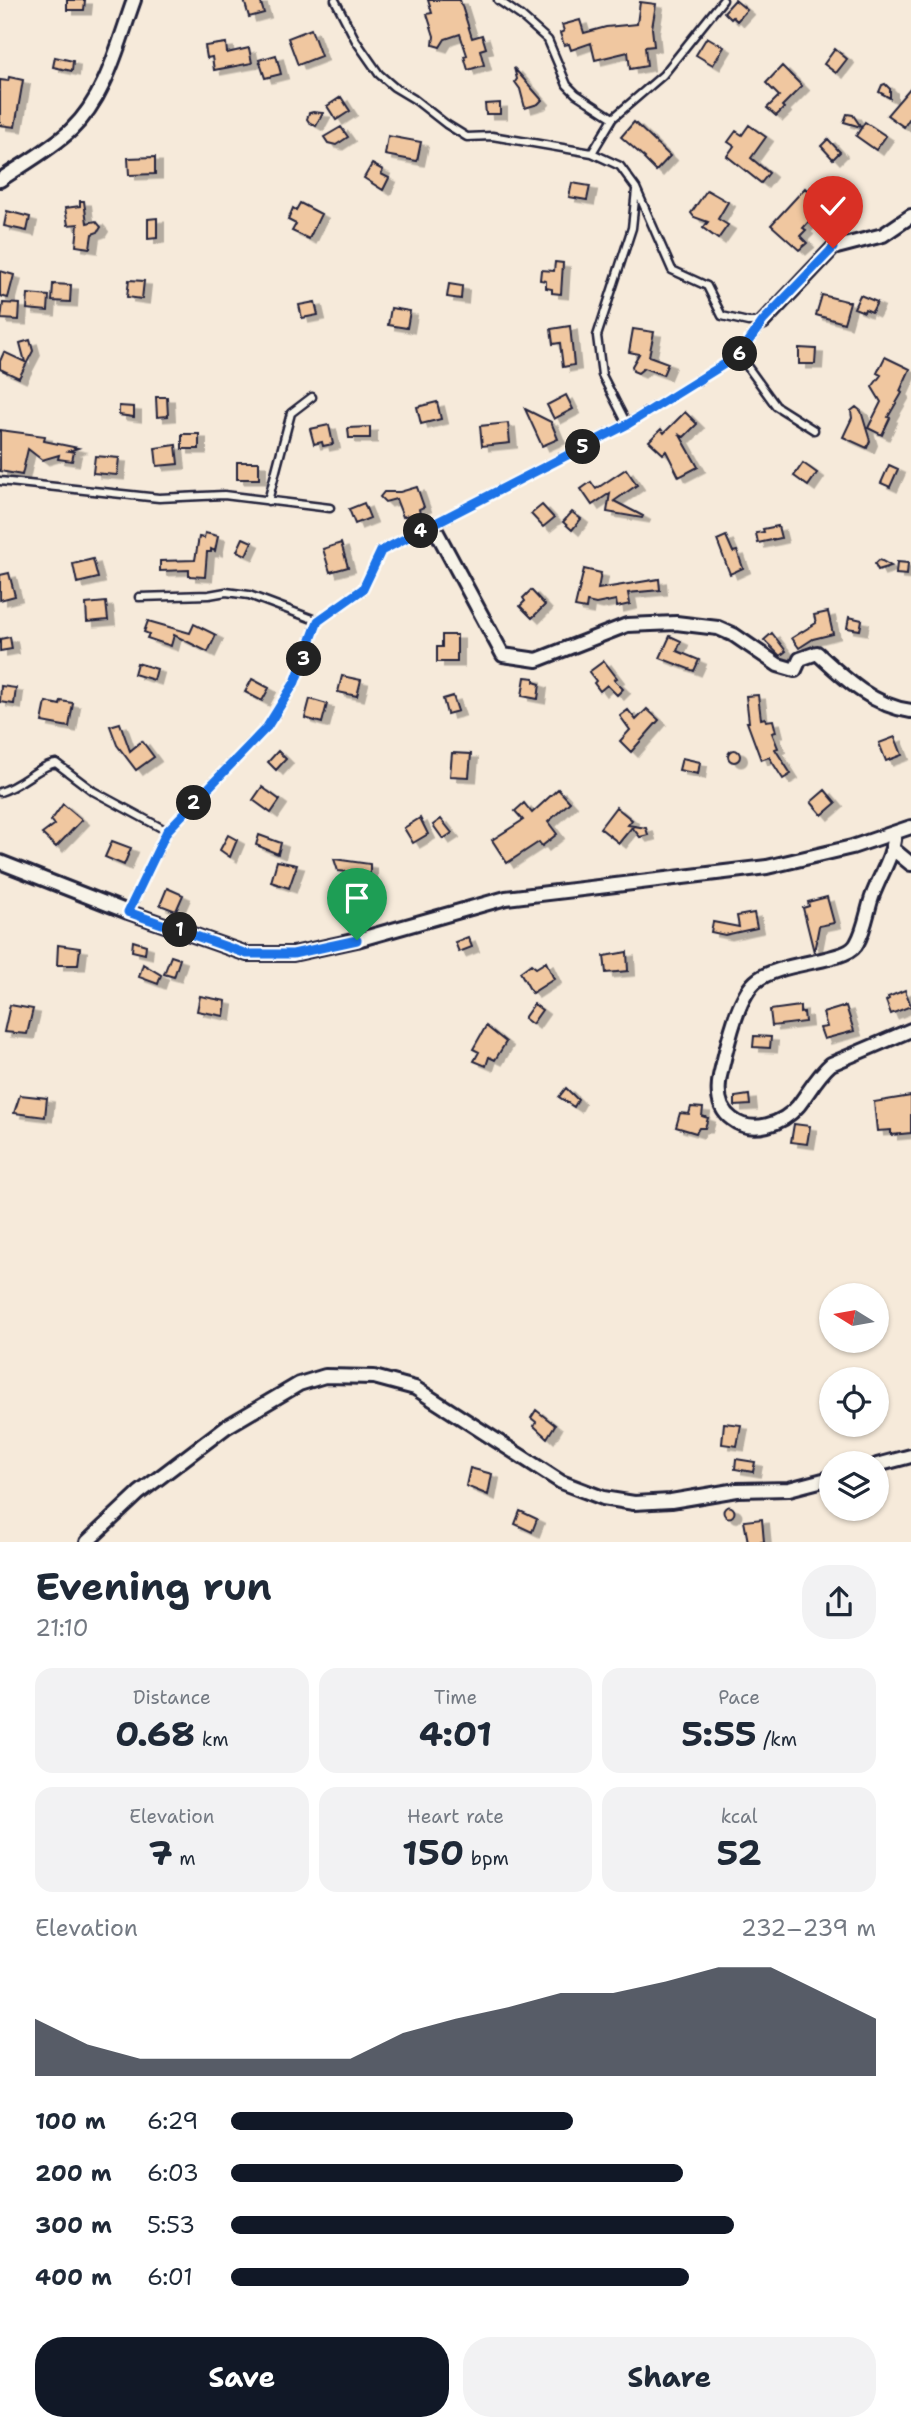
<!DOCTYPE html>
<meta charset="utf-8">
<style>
body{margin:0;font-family:"Shantell Sans",sans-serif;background:#f2f2f3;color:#1f2937;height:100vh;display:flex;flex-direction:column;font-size:26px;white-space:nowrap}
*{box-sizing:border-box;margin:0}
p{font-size:23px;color:#747a83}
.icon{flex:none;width:38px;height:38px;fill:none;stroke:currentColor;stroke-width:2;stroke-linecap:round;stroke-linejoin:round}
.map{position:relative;height:1542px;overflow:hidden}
.sheet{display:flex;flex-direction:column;background:#fff;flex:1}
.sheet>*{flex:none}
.needle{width:46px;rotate:281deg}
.controls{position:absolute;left:819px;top:1283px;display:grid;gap:14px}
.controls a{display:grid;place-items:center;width:70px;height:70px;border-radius:50%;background:#fff;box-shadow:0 2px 5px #0004;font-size:35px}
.pin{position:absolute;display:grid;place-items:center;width:60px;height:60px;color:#fff;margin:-72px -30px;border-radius:50% 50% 50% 0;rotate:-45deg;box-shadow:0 0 7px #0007}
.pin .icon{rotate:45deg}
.km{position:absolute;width:35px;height:35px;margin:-18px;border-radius:50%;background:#222;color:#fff;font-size:19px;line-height:35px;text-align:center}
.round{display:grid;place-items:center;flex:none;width:74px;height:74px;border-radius:28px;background:#f2f2f3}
.summary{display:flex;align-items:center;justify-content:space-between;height:119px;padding:0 35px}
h1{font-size:38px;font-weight:700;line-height:52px}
.metrics{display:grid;grid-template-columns:repeat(3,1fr);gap:10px;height:119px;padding:7px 35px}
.metrics div{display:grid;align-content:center;border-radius:18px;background:#f2f2f3;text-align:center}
.metrics b{font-size:35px;font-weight:700}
.metrics small{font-size:19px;font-weight:400}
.metrics p{font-size:19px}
.chart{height:196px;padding:14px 35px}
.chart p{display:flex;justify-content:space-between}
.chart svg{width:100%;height:126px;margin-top:7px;fill:#111827;opacity:.7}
.cta{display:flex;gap:14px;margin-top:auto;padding:14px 35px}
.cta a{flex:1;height:80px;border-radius:28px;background:#111827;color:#fff;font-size:28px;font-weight:700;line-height:80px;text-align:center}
.cta a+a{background:#f2f2f3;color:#1f2937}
ul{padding:0 35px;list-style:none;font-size:23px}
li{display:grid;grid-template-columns:112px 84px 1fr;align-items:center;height:52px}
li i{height:18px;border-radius:9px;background:#111827}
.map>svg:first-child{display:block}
</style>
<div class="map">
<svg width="911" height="1542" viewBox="0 0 911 1542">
<defs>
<filter id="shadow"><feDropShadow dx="7" dy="4.5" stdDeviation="0" flood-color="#0004"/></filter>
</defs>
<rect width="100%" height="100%" fill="#f6eada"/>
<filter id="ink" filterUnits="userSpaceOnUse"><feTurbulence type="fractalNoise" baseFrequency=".0143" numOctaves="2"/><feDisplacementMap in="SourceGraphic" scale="14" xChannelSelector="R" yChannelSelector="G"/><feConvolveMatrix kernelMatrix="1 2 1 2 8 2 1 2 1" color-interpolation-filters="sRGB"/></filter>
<g filter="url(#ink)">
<!-- building -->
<path fill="#f0c7a0" stroke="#22223b" stroke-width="2" filter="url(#shadow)" d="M67,0H85L84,10H67Z
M244,0H260L264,13L249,17Z
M428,0H460L472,38L482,35L486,48L480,50L484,65L468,70L464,56L467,55L460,34L445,39L440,47L433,45L434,36L427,14L432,13Z
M735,0L747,10L737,21L733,17L731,19L724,12Z
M640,2L656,4L652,28L654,46L645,47L647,66L630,69L628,52L595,60L591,43L571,50L569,44L564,45L560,33L564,31L562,25L580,20L584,33L606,27L637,24Z
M311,29L321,56L298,65L288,38Z
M707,37L724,47L713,65L696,55Z
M226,43L227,53L249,48L252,63L214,70L212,57L207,58L205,46Z
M835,49L847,59L836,73L824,64Z
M276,55L281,74L265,78L259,60Z
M55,57L73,61L72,71L53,67Z
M782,66L802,86L782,106L784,108L776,116L767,108L779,96L766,83Z
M514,68L542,100L538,104L525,108L520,89L515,82L517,79Z
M9,77L23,80L15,127L0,125V80L8,81Z
M885,84L890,89V98L879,92L882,85Z
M911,87V116L904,127L887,115Z
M341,97L350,111L336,120L327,106Z
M500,103V114H486L485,104Z
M313,112L323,113L316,126L309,122L307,119L309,113Z
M847,114L853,115L861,127L844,122Z
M634,122L670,156L656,171L644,159L645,158L621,137Z
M865,122L886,136L876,150L856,136Z
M749,125L766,137L751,158L769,173L761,183L727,156L734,146L728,142L736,131L742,135Z
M341,127L348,137L336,145L328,143L324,137Z
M388,136L421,142L417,161L385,155Z
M828,139L840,152L833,159L821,146Z
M155,157V174L129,175L128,158Z
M372,164L383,170L381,174L389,178L383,190L364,178Z
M572,183L590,186L587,200L569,197Z
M811,187L827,201L803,228L806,230L800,236L807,243L799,250L771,225L805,188L808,191Z
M707,190L728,202L718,219L728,225L718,239L703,228L708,222L694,217L691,213Z
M80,201H84L87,223L96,221L101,227L98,232L92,234L90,248L76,246L78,224L68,225L65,208L80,206Z
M300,203L321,214L309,239L292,231L296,224L288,220L293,208L296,210Z
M7,211L30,217L27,231L4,226Z
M157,218V238L148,239V219Z
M555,262L563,263L561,294L552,293V289L546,288V281L540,280L541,270L554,271Z
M0,271L14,275L8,298L0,296Z
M129,280L144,281L142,299L127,297Z
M53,284L71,285L70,302L52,301Z
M449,284L462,286L461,299L447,297Z
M28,294L49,296L48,311L27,309Z
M822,295L850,302L844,323L816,315Z
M860,295L877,302L872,312L865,309L864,312L854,308Z
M315,302L318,315L302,318L299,305Z
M3,303L20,304L19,320L1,319Z
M391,308L410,311L407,328L388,325Z
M570,326L574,365L563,367L560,343L553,344L551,329Z
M633,329L654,332L649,356L668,363L663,375L644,368L638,373L633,371L632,366L639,354L629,352Z
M30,340L33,351L19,378L0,369V361L4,352L25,362L20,343Z
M799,348L816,349L815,364H799Z
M885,357L910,369L900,391L902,393L888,417L890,418L882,435L868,428L881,402L872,387L881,375L877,373Z
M566,395L573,409L554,419L547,405Z
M156,397H167L168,416L157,417Z
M437,402L441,419L421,424L417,407Z
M119,406L134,407V417L119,415Z
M856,407L861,411L870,441L867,448L843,437L852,418L851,411Z
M525,409L551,422L558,439L542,446Z
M685,412L697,424L684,437L680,435L698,467L679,477L666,451L663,454L649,441L661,429L664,433Z
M508,423L510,443L482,446L480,426Z
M329,425L333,444L323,446L322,442L314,444L310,429Z
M370,427V438H349L348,428Z
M0,430L45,436L44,441L78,448L69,451L74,452L72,461L58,459L59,455L42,460L28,449L22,475L0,471Z
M182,434H199V449H182Z
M176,445L178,464L157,466L155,448Z
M95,456L119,458L117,475L93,473Z
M237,462H259V479H237Z
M803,463L817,473L808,486L794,476Z
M889,465L898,469L890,487L881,483Z
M626,469L637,485L614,501L643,516L642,518L607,512L610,493L592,505L581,489L591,482L596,489Z
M417,487L424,507L419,509L420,514L409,518L408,515L403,517L396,499L385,502L380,497L384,492H400Z
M364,503L370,518L355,524L349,509Z
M542,505L554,518L543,527L531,514Z
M572,512L581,519L572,530L563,522Z
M778,526L781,538L758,543L756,533L764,532L763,529Z
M205,533L218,536L215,551L211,549V552H207L205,577L189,576V570L160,571V561L195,560L199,537L204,538Z
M726,536L733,552L737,551L743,568L730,574L717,540Z
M243,538L252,542L246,555L237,551Z
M341,543L348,567L330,572L323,549Z
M93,559L98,578L77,583L73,564Z
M879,560L882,561L891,566L878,570L875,564Z
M897,562L908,563L907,575L896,574Z
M584,569L601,573L598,589L659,579L660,590L628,593L630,604L617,607L616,600L596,604L587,602L586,609L575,607Z
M9,573L15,596L0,600V575Z
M531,590L545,605L532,618L520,606L525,601L523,598Z
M106,602L108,620L87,622L86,604Z
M828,612L833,634L813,639L799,648L792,638L816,623L814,615Z
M849,617L862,620L860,630L847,628Z
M148,621L190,633L194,624L216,635L208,652L174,635L171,646L147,638L149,634L144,632Z
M772,633L786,651L780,656L764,640Z
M442,635H457V662H437V647H442Z
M670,636L681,641L677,651L699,660L694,671L660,658Z
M10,637L12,649L0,651V639Z
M604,661L617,678L614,680L623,689L617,695L607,685L600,691L594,683L596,681L589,672Z
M137,663L157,669L154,680L134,674Z
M342,676L361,680L357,696L338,692Z
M525,677L534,678V682L540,684L538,699L522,696Z
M252,679L269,688L262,701L245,692Z
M1,686L16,688L14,704L0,702Z
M758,695L761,719L765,718L766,721L773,720L776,732L772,733L778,748L775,749L791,774L783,779L769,757L761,760L747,722H749L746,696Z
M453,696L458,711L447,714L443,699Z
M310,699L327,704L322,723L305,718Z
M61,701L73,703L69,727L42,722L46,702L60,705Z
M647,709L659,720L631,752L620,741L630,730L620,716L628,710L636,720Z
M120,723L130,751L142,741L154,757L136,770L117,745L110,726Z
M895,737L902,755L886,761L879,743Z
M728 756a6 6 0 1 1 12 0a6 6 0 1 1-12 0Z
M278,751L286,759L276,770L268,762Z
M452,753L471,754L469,777L450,776Z
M682,758L700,762L698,774L679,770Z
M262,787L280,800L271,813L253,800Z
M558,789L570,802L548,822L557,834L542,846L539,842L507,863L492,840L523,820L515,811L524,803L532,813Z
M825,790L836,803L822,815L811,802Z
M63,804L82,820L56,847L42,834L54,825L51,821Z
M616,807L632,820L628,825L646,828L648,835L640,837L632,827L619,843L600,828Z
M420,818L428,834L413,843L404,828Z
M441,819L452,833L443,839L433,825Z
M228,835L237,840L230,857L220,850Z
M259,835L281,843L278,854L256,845Z
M112,841L131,848L124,865L105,857Z
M334,859L370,864V874L338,871Z
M277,861L297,865L289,888L271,882Z
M167,888L183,895L176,911L160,905Z
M827,897L834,923L819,926L814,952L803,908L809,906L808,902Z
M754,913L757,928L725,935L711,932L713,922L739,927L737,916Z
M468,937L472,947L459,952L455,942Z
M133,941L146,945L145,954L132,951Z
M58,945L80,948L78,965H57Z
M627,952L628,971L606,973L604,956Z
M171,956L180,959L174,977L164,974Z
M546,962L554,979L532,993L520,972L531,964L536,968Z
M143,964L161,975L158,984L139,977Z
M905,990L911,1006L891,1014L886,1001L889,999L888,997Z
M200,996L226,1001L224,1016L197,1011Z
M534,1004L542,1010L532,1024L524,1018Z
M10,1005L33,1009L27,1034L4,1032Z
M800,1006V1013L804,1012L805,1022L772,1026L770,1010Z
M846,1006L854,1031L824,1039L820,1028L827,1027L823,1013Z
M486,1026L506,1042L495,1060L489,1057L486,1066L474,1061L479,1052L473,1049Z
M754,1036L771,1037L770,1048L753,1047Z
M566,1088L578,1100L574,1107L559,1097Z
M20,1095L47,1098L45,1117L14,1113Z
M749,1095L750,1105L735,1106V1097Z
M911,1096V1133L891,1135V1130L877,1131L874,1102Z
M691,1107L703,1108L702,1116L708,1118L705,1128H699L696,1133L676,1127L680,1113L689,1114Z
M794,1124L810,1126L807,1144L791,1142Z
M536,1410L555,1425L547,1438L534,1426L536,1422L531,1418Z
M724,1423L741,1425L737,1446L722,1444Z
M736,1459L755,1462L753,1472L735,1469Z
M470,1468L492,1474L488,1495L466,1486Z
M723.5 1512a5.5 5.5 0 1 1 11 0a5.5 5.5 0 1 1-11 0Z
M520,1511L537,1519L532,1532L515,1524Z
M762,1519L764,1542H748L744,1521Z"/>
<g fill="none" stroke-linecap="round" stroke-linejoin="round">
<!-- service casing -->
<g stroke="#22223b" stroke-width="11">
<path id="service" d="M335,0L356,41L379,74L394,87L414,99L446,124L467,137L492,136L592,153L620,166L636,188L672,270L707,286L722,316L748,322H763
M498,0L521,16L548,40L567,85L576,94L613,118
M592,153L613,118L663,75L723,0
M739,355L776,406L814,430
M627,424L602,375L597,336L632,228L636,190
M0,481L159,498L224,495L330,508
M268,501L291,413L312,397
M139,597L209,595L226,592L249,595L318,621
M0,792C21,786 40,765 56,763L93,791L167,831
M128,912L167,831L267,727L295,682L318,621L363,589L381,551L627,424L739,355L763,322"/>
</g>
<!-- minor casing -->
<g stroke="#22223b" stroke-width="18">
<path id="minor" d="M0,180C22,165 51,149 71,130C106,97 118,44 134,0
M763,322L833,248L883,235L911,216
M433,525L503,655L537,660L627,625L676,623L718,628L734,635L778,665L795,670L800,659L817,653C844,678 873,706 911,711
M895,833C893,857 880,875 872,897C867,912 865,929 857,943C855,947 850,951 845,953C822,963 773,965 755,982C736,1000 726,1051 720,1076C717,1092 718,1109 732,1119C752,1135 783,1124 798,1106C809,1092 817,1076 831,1064L911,1030
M894,850L911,864
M0,862L128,912L247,954H293L357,940L506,898L767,867L852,847L911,827
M877,1465L911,1456
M87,1542L139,1493L226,1427L299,1384L325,1376L374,1377L415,1388L561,1482L603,1498L634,1503L671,1501L737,1490L789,1489L831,1478"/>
</g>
<!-- service -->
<use href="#service" stroke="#f7f3e8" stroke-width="6"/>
<!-- minor -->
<use href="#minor" stroke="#f7f3e8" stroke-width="12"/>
</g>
</g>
<g fill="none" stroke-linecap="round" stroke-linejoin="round" filter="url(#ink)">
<!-- route casing -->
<g stroke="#fff" stroke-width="14">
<path id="route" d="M357,940L293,954H247L128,912L167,831L267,727L295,682L318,621L363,589L381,551L628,424L739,355L763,321L833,248"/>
</g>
<!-- route -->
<use href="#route" stroke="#1a73e8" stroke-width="9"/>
</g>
</svg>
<div class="controls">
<a><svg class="needle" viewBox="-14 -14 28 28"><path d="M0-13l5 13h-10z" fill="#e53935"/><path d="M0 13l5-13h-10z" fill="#747a83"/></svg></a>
<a><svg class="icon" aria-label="locate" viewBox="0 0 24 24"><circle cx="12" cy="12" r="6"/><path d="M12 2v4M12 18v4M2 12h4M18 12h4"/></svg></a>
<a><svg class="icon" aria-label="layers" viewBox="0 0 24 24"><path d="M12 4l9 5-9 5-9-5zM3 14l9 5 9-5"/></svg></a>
</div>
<div class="pin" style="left:357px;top:940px;background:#1e9e55"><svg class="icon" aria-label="arrive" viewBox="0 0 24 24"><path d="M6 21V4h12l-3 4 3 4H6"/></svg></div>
<div class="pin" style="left:833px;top:248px;background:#d93025"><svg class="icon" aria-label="check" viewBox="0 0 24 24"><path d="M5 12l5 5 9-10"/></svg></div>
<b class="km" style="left:180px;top:930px">1</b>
<b class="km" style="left:194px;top:803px">2</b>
<b class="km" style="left:304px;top:659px">3</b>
<b class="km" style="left:421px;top:531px">4</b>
<b class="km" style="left:583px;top:447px">5</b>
<b class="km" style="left:740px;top:354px">6</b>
</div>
<section class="sheet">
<div class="summary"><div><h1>Evening run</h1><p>21:10</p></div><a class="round"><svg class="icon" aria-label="share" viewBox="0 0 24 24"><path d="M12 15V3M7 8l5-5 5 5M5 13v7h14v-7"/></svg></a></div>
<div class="metrics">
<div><p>Distance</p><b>0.68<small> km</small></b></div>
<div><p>Time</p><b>4:01</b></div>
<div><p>Pace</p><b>5:55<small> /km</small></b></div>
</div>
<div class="metrics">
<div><p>Elevation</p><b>7<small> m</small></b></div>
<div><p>Heart rate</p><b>150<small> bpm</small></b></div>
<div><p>kcal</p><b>52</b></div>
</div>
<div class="chart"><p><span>Elevation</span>232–239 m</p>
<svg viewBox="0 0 160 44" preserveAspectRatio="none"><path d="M0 44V24L10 33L20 38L30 38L40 38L50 38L60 38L70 29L80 24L90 20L100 15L110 15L120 11L130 6L140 6L150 15L160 24V44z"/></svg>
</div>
<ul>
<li><b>100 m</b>6:29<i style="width:53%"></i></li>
<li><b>200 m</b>6:03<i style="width:70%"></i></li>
<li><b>300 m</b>5:53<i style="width:78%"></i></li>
<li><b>400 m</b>6:01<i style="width:71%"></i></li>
</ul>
<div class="cta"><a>Save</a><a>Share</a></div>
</section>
